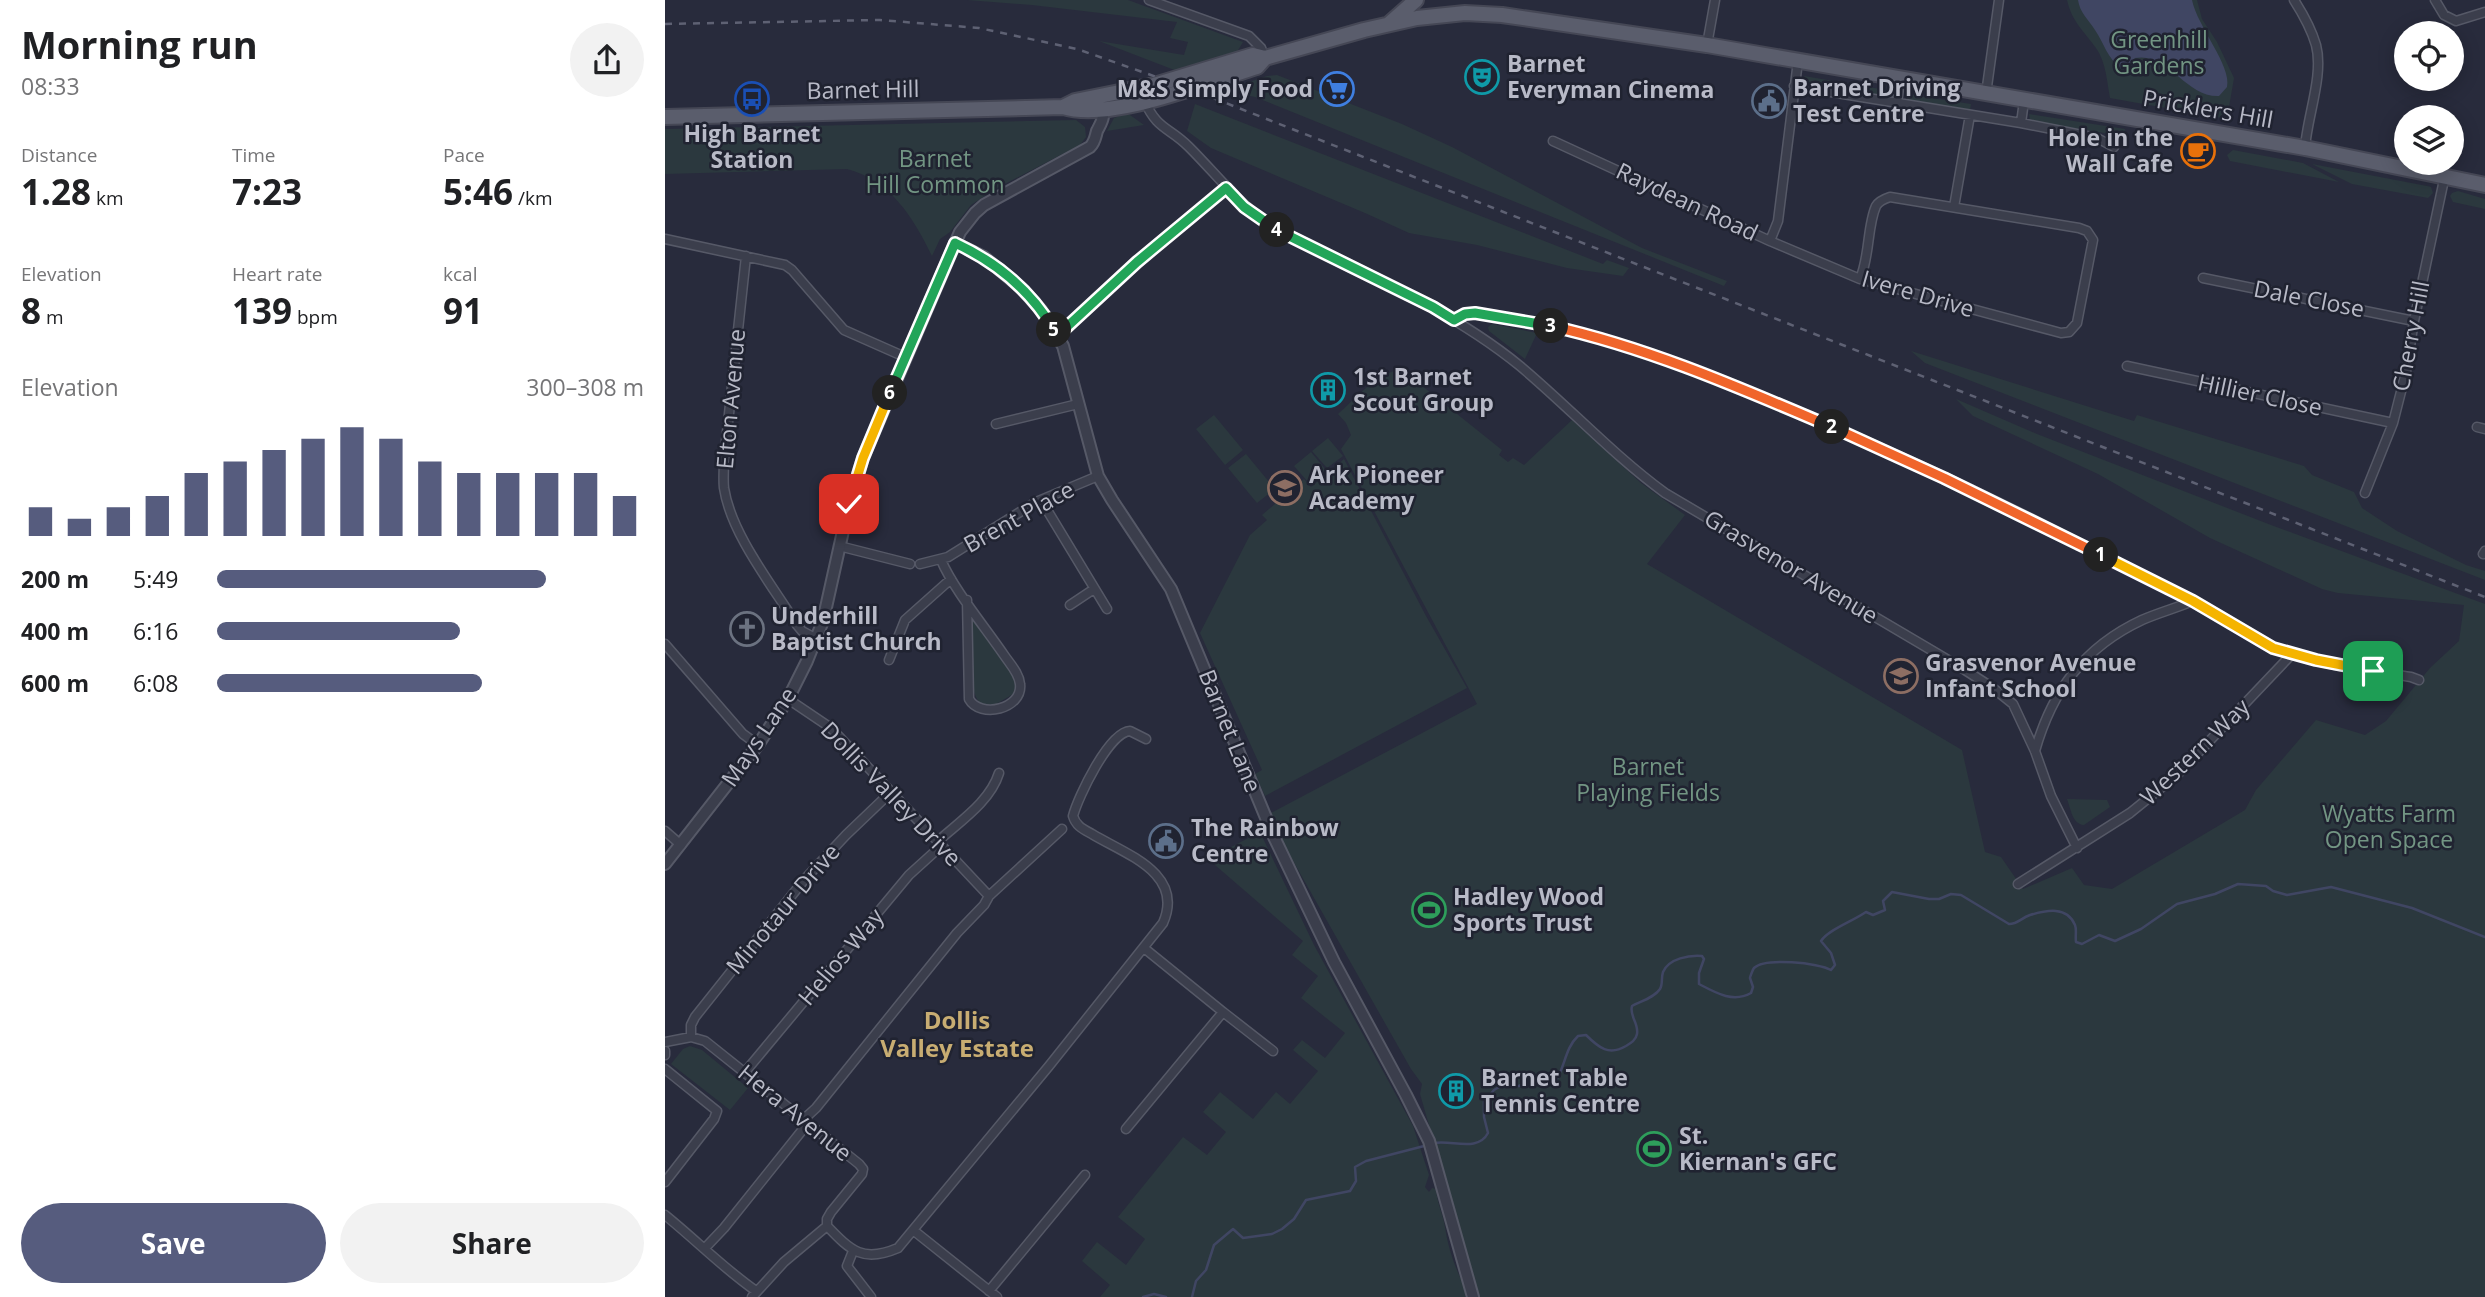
<!DOCTYPE html>
<meta charset="utf-8">
<style>
body{margin:0;font-family:"Open Sans",sans-serif;background:#f2f2f2;color:#202124;height:100vh;display:flex;flex-direction:column;font-size:26px;white-space:nowrap}
*{box-sizing:border-box;margin:0}
p{font-size:23px;color:#757577}
.icon{flex:none;width:38px;height:38px;fill:none;stroke:currentColor;stroke-width:2;stroke-linecap:round;stroke-linejoin:round}
.map{position:relative;flex:1;overflow:hidden}
.details{display:flex;flex-direction:column;background:#fff;width:665px}
.details>*{flex:none}
.buttons{position:absolute;left:1729px;top:21px;display:grid;gap:14px}
.buttons a{display:grid;place-items:center;width:70px;height:70px;border-radius:50%;background:#fff;box-shadow:0 4px 18px #0003;font-size:35px}
.pin{position:absolute;display:grid;place-items:center;width:60px;height:60px;color:#fff;margin:-30px;border-radius:14px;box-shadow:0 4px 10px #0006}
.km{position:absolute;width:35px;height:35px;margin:-18px;border-radius:50%;background:#222;color:#fff;font-size:19px;line-height:35px;text-align:center}
.round{display:grid;place-items:center;flex:none;width:74px;height:74px;border-radius:37px;background:#f2f2f2}
.head{display:flex;align-items:center;justify-content:space-between;height:119px;padding:0 21px}
h1{font-size:38px;font-weight:700;line-height:52px}
.figures{display:grid;grid-template-columns:repeat(3,1fr);gap:10px;height:119px;padding:7px 21px}
.figures div{display:grid;align-content:center}
.figures b{font-size:35px;font-weight:700}
.figures small{font-size:19px;font-weight:400}
.figures p{font-size:19px}
.chart{height:196px;padding:14px 21px}
.chart p{display:flex;justify-content:space-between}
.chart svg{width:100%;height:126px;margin-top:7px;stroke:#565c7e;stroke-width:6}
.button{display:flex;gap:14px;margin-top:auto;padding:14px 21px}
.button a{flex:1;height:80px;border-radius:42px;background:#565c7e;color:#fff;font-size:28px;font-weight:700;line-height:80px;text-align:center}
.button a+a{background:#f2f2f2;color:#202124}
ul{padding:0 21px;list-style:none;font-size:23px}
li{display:grid;grid-template-columns:112px 84px 1fr;align-items:center;height:52px}
li i{height:18px;border-radius:9px;background:#565c7e}
main{display:flex;flex:1;min-height:0}
.map>svg:first-child{display:block}
</style>
<main>
<section class="details">
<div class="head"><div><h1>Morning run</h1><p>08:33</p></div><a class="round"><svg class="icon" aria-label="share" viewBox="0 0 24 24"><path d="M12 15V3M7 8l5-5 5 5M5 13v7h14v-7"/></svg></a></div>
<div class="figures">
<div><p>Distance</p><b>1.28<small> km</small></b></div>
<div><p>Time</p><b>7:23</b></div>
<div><p>Pace</p><b>5:46<small> /km</small></b></div>
</div>
<div class="figures">
<div><p>Elevation</p><b>8<small> m</small></b></div>
<div><p>Heart rate</p><b>139<small> bpm</small></b></div>
<div><p>kcal</p><b>91</b></div>
</div>
<div class="chart"><p><span>Elevation</span>300–308 m</p>
<svg viewBox="0 0 160 44" preserveAspectRatio="none"><path d="M5 44V34M15 44V38M25 44V34M35 44V30M45 44V22M55 44V18M65 44V14M75 44V10M85 44V6M95 44V10M105 44V18M115 44V22M125 44V22M135 44V22M145 44V22M155 44V30"/></svg>
</div>
<ul>
<li><b>200 m</b>5:49<i style="width:77%"></i></li>
<li><b>400 m</b>6:16<i style="width:57%"></i></li>
<li><b>600 m</b>6:08<i style="width:62%"></i></li>
</ul>
<div class="button"><a>Save</a><a>Share</a></div>
</section>
<div class="map">
<svg width="1820" height="1297" viewBox="0 0 1820 1297">
<rect width="100%" height="100%" fill="#282b3c"/>
<!-- green -->
<path fill="#2b383e" d="M302,0H463L578,42L572,52L512,71L434,41L519,55L523,42L505,38L512,22L367,5Z
M1402,0H1532L1537,19L1552,42L1569,78L1562,119L1445,98C1442,82 1441,62 1431,48C1419,31 1407,22 1402,0Z
M612,75L737,124L787,147L977,248L1062,281L1059,286L590,97L566,92L563,89L602,76Z
M1139,76L1227,91V93L1221,97L1143,84Z
M1240,94L1306,104L1305,110L1244,100L1240,97Z
M530,104L938,264L942,260L964,268L958,276L902,268L812,245L744,233L700,213L546,148L522,131Z
M460,114L465,115L479,125L442,131L449,118Z
M1364,114L1460,129L1459,136L1368,122L1365,120Z
M411,120L420,127L421,137L415,145L332,188L306,205L285,232L275,239L267,256C248,217 226,181 182,169L0,174V129Z
M1568,150L1638,163L1674,182L1565,161L1562,155Z
M1647,164L1762,186L1766,187L1768,193L1763,198L1687,184Z
M1793,191L1820,199V209L1788,202L1785,196L1787,193Z
M827,324L872,333L860,359L824,331L823,327Z
M1246,351L1469,421L1472,415L1639,466L1647,475L1689,492L1697,508L1732,531L1801,565L1820,571V580L1260,363Z
M736,369L837,450L834,455L843,462L848,458L859,465L907,420L976,483L1020,515L982,564L1297,750L1320,852L1336,857L1358,889L1407,868L1419,885L1447,889L1580,810L1591,790L1651,720L1700,735L1721,721L1765,668L1794,641L1799,605L1673,593L1657,589L1545,538L1433,474L1308,416L1291,399L1372,434L1606,525L1820,604V1297H814L755,1094L757,1084L746,1069L602,815L812,704L676,449L686,435L681,423L673,414C692,397 711,374 736,369Z
M549,415L578,450L560,465L531,429Z
M663,438L678,456L662,468L647,451Z
M646,452L661,470L644,483L629,466Z
M581,454L610,489L592,503L563,468Z
M679,459L761,616L802,688L600,796L590,774L597,770L535,633L585,535L602,520L597,515L639,479L646,487Z
M309,621L313,623L350,678V693L331,704L318,705C301,696 306,643 305,624Z
M1402,799L1442,800L1445,807L1419,825C1407,824 1406,809 1402,799Z
M595,832L649,945L748,1126L764,1175L760,1187L764,1192L767,1188L771,1189C772,1203 778,1214 780,1227C783,1249 791,1271 802,1291L800,1297H435L445,1285L417,1261L432,1242L461,1265L480,1239L453,1217L518,1137L542,1155L561,1132L538,1112L555,1092L588,1119L611,1092L625,1104L653,1071L628,1050L637,1040L660,1058L680,1033L636,998L653,976L627,955L638,941L543,859Z
M25,1046L37,1050L83,1088L65,1110L6,1064L18,1049Z"/>
<!-- water -->
<path fill="#404663" d="M1413,0H1527C1532,26 1567,66 1562,87L1554,96C1519,97 1505,52 1470,58L1462,67L1456,68C1442,58 1439,43 1430,30C1423,19 1415,13 1413,0Z"/>
<g fill="none" stroke-linecap="round" stroke-linejoin="round">
<!-- stream -->
<path stroke="#404663" stroke-width="2.5" d="M769,1143C788,1140 813,1152 823,1133L819,1117V1102L829,1090L836,1086H854L869,1079L889,1083C900,1070 899,1049 913,1036L921,1035C934,1048 944,1056 961,1046C966,1043 971,1040 972,1034C974,1023 964,1016 967,1006C976,1001 989,998 995,989C998,984 996,978 998,972C1004,958 1025,955 1037,956L1039,959L1034,973V984C1051,993 1068,1003 1086,993L1088,987L1085,978C1085,977 1088,969 1089,968C1100,957 1154,963 1166,970L1170,965L1166,953L1156,941C1163,930 1188,921 1201,912L1208,915L1220,910L1218,901L1227,892L1264,899H1274L1286,894L1296,895L1344,924C1353,924 1356,918 1365,915C1382,910 1402,906 1410,925C1412,930 1410,936 1411,942L1417,944L1434,935L1450,941L1476,929L1512,904L1550,894L1573,884L1601,886L1608,891L1622,895L1666,887L1747,908L1820,937
M478,1297L489,1294L501,1297
M527,1297L531,1281L541,1270L549,1245L568,1229L578,1238L607,1234L617,1229L629,1219L641,1200L685,1191L691,1181L690,1167L701,1161L763,1145"/>
<!-- minor casing -->
<g stroke="#565967" stroke-width="11">
<path id="minor" d="M484,0L584,36L596,48L600,58
M1629,0C1638,14 1646,28 1651,45C1659,75 1642,117 1640,148
M1770,0L1779,15L1791,21L1820,12
M1042,45L1050,0
M1129,86L1356,123L1432,138L1449,147
M1321,94L1334,0
M479,100C493,131 503,126 524,147C556,179 577,209 617,233C698,273 784,308 855,366C904,407 948,455 1000,493L1300,670L1328,688L1348,704L1370,751L1386,796L1412,848
M1232,103L1235,80
M1356,123L1359,101
M888,141L1105,241L1113,221L1133,61
M1289,207L1305,115
M0,239L120,265L127,270L179,330L240,357
M1105,241L1195,279L1396,333L1404,332L1412,323L1428,240L1422,231L1414,228L1225,197C1219,199 1214,201 1211,206C1202,226 1205,256 1195,279
M81,256L59,460C59,469 58,479 59,488C66,534 107,585 132,625L137,631L152,639
M1538,278L1749,321
M789,320C809,307 839,318 861,322C956,338 1043,375 1132,412C1233,454 1333,500 1429,551C1462,568 1496,584 1529,602C1556,617 1583,637 1612,649C1654,665 1702,670 1746,677L1754,680
M392,336L472,262L561,188
M1462,366L1728,423
M331,424L413,404
M1812,427L1820,429
M1700,493L1728,423L1741,372L1749,321L1780,175
M376,500L442,609
M174,546L245,564
M1818,554L1820,551
M276,560C289,590 320,627 339,655C345,664 354,673 355,684C358,709 315,719 304,699L302,600
M255,564L283,557L371,502L433,476
M405,605L429,589
M0,644L78,734L93,745
M224,660L240,620L286,579
M123,699L166,728L324,896
M1370,751C1387,691 1419,647 1477,620C1493,613 1511,608 1528,601
M0,831L16,845
M272,842C294,822 325,802 334,773
M1353,884L1465,813L1512,775L1627,654
M558,1012L608,1051
M26,1037V1025L30,1017L139,880L181,835L226,792
M0,1042L26,1037L40,1041L194,1164L198,1169L197,1174L166,1212L162,1219V1226
M0,1051V1055
M0,1069L52,1111L49,1119L0,1182
M80,1072L244,875L276,846
M139,1119L151,1108L292,933L319,905L324,896L397,829
M461,1129L558,1012L479,948
M0,1215C31,1240 58,1268 91,1291
M162,1226C186,1251 198,1263 233,1248L384,1066L498,923C520,873 460,854 427,834C418,829 411,826 408,816C413,797 444,732 465,731L481,739
M248,1230L332,1297
M40,1248L59,1228L143,1123
M188,1251L182,1266L206,1297
M324,1291L420,1175
M87,1297L119,1262L162,1226"/>
</g>
<!-- tertiary casing -->
<g stroke="#565967" stroke-width="14">
<path id="tertiary" d="M290,243L319,257L356,288L376,310L398,346L433,476L447,500L506,589L609,837L669,962L741,1095L764,1141L808,1297
M0,864L93,745L123,699L142,661L158,621L184,504L198,458L295,232L310,213L319,205L425,147C430,142 430,138 432,131C437,121 442,115 433,105"/>
</g>
<!-- primary casing -->
<g stroke="#454755" stroke-width="18">
<path id="primary" d="M725,23L751,0
M398,107L410,101L489,85L588,55L600,58L699,30L752,18L800,13L837,15L1042,45L1640,148L1820,185
M0,117L398,107C446,122 542,82 592,67L600,58"/>
</g>
<!-- minor -->
<use href="#minor" stroke="#3b3e4c" stroke-width="8"/>
<!-- tertiary -->
<use href="#tertiary" stroke="#3b3e4c" stroke-width="10"/>
<!-- primary -->
<use href="#primary" stroke="#5a5d6c" stroke-width="14"/>
<!-- rail -->
<path stroke="#5e6173" stroke-width="2.5" stroke-dasharray="7 7" stroke-linecap="butt" d="M0,24L215,20L314,28L412,49L520,87L1820,597"/>
</g>
<g fill="none" stroke-linecap="round" stroke-linejoin="round">
<!-- split-1 casing -->
<g stroke="#fff" stroke-width="14">
<path id="split-1" d="M1436,555L1528,601L1608,648L1651,660L1708,671"/>
</g>
<!-- split-2 casing -->
<g stroke="#fff" stroke-width="14">
<path id="split-2" d="M1167,427L1279,478L1436,555"/>
</g>
<!-- split-3 casing -->
<g stroke="#fff" stroke-width="14">
<path id="split-3" d="M886,326C984,348 1075,388 1167,427"/>
</g>
<!-- split-4 casing -->
<g stroke="#fff" stroke-width="14">
<path id="split-4" d="M612,230L768,307L789,320L800,314L810,313L886,326"/>
</g>
<!-- split-5 casing -->
<g stroke="#fff" stroke-width="14">
<path id="split-5" d="M389,330L392,336L472,262L561,188L579,207L612,230"/>
</g>
<!-- split-6 casing -->
<g stroke="#fff" stroke-width="14">
<path id="split-6" d="M225,393L290,243C331,262 366,291 389,330"/>
</g>
<!-- split-7 casing -->
<g stroke="#fff" stroke-width="14">
<path id="split-7" d="M184,504L198,458L225,393"/>
</g>
<!-- split-1 -->
<use href="#split-1" stroke="#f5b400" stroke-width="9"/>
<!-- split-2 -->
<use href="#split-2" stroke="#f0652b" stroke-width="9"/>
<!-- split-3 -->
<use href="#split-3" stroke="#f0652b" stroke-width="9"/>
<!-- split-4 -->
<use href="#split-4" stroke="#22a559" stroke-width="9"/>
<!-- split-5 -->
<use href="#split-5" stroke="#22a559" stroke-width="9"/>
<!-- split-6 -->
<use href="#split-6" stroke="#22a559" stroke-width="9"/>
<!-- split-7 -->
<use href="#split-7" stroke="#f5b400" stroke-width="9"/>
</g>
<!-- icons -->
<defs>
<g id="theatre-ring" transform="scale(1.75)"><circle r="9.5" fill="#202331" stroke="#0f9aa8" stroke-width="1.5"/><path d="M-5-5.5Q0-4 5-5.5V0Q5 5 0 6Q-5 5-5 0ZM-3.3-2.5H-1v1.5H-3.3ZM1-2.5H3.3v1.5H1ZM-2.8 1Q0 5.5 2.8 1Z" fill="#0f9aa8"/></g>
<g id="supermarket-ring" transform="scale(1.75)"><circle r="9.5" fill="#202331" stroke="#3f7fe0" stroke-width="1.5"/><path d="M-6-5.5h2.5l.6 2H6L4.5 2H-2.5L-4.4-4H-6ZM-1.5 3.2a1.3 1.3 0 1 0 .1 0ZM3 3.2a1.3 1.3 0 1 0 .1 0Z" fill="#3f7fe0"/></g>
<g id="bus-ring" transform="scale(1.75)"><circle r="9.5" fill="#202331" stroke="#1a4fb4" stroke-width="1.5"/><path d="M-5-6H5V4H4V6H2V4H-2V6H-4V4H-5ZM-3.5-4V0h7V-4ZM-3.5 1.2v1.5H-2V1.2ZM2 1.2v1.5H3.5V1.2Z" fill="#1a4fb4"/></g>
<g id="civic-ring" transform="scale(1.75)"><circle r="9.5" fill="#202331" stroke="#5c6f8a" stroke-width="1.5"/><path d="M-.6-6.5H3V-4.5H.6V-3L4-1V1h2V6H-6V1h2V-1L-.6-3ZM-1.2 2.5V6h2.4V2.5Z" fill="#5c6f8a"/></g>
<g id="cafe-ring" transform="scale(1.75)"><circle r="9.5" fill="#202331" stroke="#e8710a" stroke-width="1.5"/><path d="M-5.5-4.5H6V0H3Q3 3.5 0 3.5H-2.5Q-5.5 3.5-5.5 0ZM3-3.2v2h1.7v-2ZM-6 4.5H4V6H-6Z" fill="#e8710a"/></g>
<g id="building-ring" transform="scale(1.75)"><circle r="9.5" fill="#202331" stroke="#0f9aa8" stroke-width="1.5"/><path d="M-4-6H4V6H1V3H-1V6H-4ZM-2.5-4.3h1.7v1.8h-1.7ZM.8-4.3h1.7v1.8H.8ZM-2.5-1h1.7V.8h-1.7ZM.8-1h1.7V.8H.8Z" fill="#0f9aa8"/></g>
<g id="school-ring" transform="scale(1.75)"><circle r="9.5" fill="#202331" stroke="#8d6e63" stroke-width="1.5"/><path d="M0-5L7-2L0 1L-7-2ZM-4 1L0 2.5L4 1V4Q0 6-4 4Z" fill="#8d6e63"/></g>
<g id="church-ring" transform="scale(1.75)"><circle r="9.5" fill="#202331" stroke="#6b7280" stroke-width="1.5"/><path d="M-1.2-6h2.4v3.5h3.3v2.4h-3.3V6h-2.4V-.1h-3.3v-2.4h3.3Z" fill="#6b7280"/></g>
<g id="stadium-ring" transform="scale(1.75)"><circle r="9.5" fill="#202331" stroke="#2e9e5b" stroke-width="1.5"/><path d="M0-5a6.5 5 0 1 0 0 10a6.5 5 0 1 0 0-10ZM-3.5-1.8h7v3.6h-7Z" fill="#2e9e5b"/></g>
</defs>
<g fill-rule="evenodd">
<use href="#theatre-ring" x="817" y="77"/>
<use href="#supermarket-ring" x="672" y="89"/>
<use href="#bus-ring" x="87" y="99"/>
<use href="#civic-ring" x="1104" y="101"/>
<use href="#cafe-ring" x="1533" y="151"/>
<use href="#building-ring" x="663" y="390"/>
<use href="#school-ring" x="620" y="488"/>
<use href="#church-ring" x="82" y="629"/>
<use href="#school-ring" x="1236" y="676"/>
<use href="#civic-ring" x="501" y="841"/>
<use href="#stadium-ring" x="764" y="910"/>
<use href="#building-ring" x="791" y="1091"/>
<use href="#stadium-ring" x="989" y="1149"/>
</g>
<g text-anchor="middle" stroke-width="5" stroke-linejoin="round" paint-order="stroke">
<!-- park labels -->
<g font-size="23" fill="#729583" stroke="#202331">
<text x="1494" y="48">Greenhill<tspan x="1494" dy="26">Gardens</tspan></text>
<text x="270" y="167">Barnet<tspan x="270" dy="26">Hill Common</tspan></text>
<text x="983" y="775">Barnet<tspan x="983" dy="26">Playing Fields</tspan></text>
<text x="1724" y="822">Wyatts Farm<tspan x="1724" dy="26">Open Space</tspan></text>
</g>
<!-- poi labels -->
<g font-size="23" font-weight="bold" fill="#b8bac7" stroke="#202331" text-anchor="start">
<text x="842" y="72">Barnet<tspan x="842" dy="26">Everyman Cinema</tspan></text>
<text x="1128" y="96">Barnet Driving<tspan x="1128" dy="26">Test Centre</tspan></text>
<text x="648" y="97" text-anchor="end">M&amp;S Simply Food</text>
<text x="87" y="142" text-anchor="middle">High Barnet<tspan x="87" dy="26">Station</tspan></text>
<text x="1508" y="146" text-anchor="end">Hole in the<tspan x="1508" dy="26">Wall Cafe</tspan></text>
<text x="688" y="385">1st Barnet<tspan x="688" dy="26">Scout Group</tspan></text>
<text x="644" y="483">Ark Pioneer<tspan x="644" dy="26">Academy</tspan></text>
<text x="106" y="624">Underhill<tspan x="106" dy="26">Baptist Church</tspan></text>
<text x="1260" y="671">Grasvenor Avenue<tspan x="1260" dy="26">Infant School</tspan></text>
<text x="526" y="836">The Rainbow<tspan x="526" dy="26">Centre</tspan></text>
<text x="788" y="905">Hadley Wood<tspan x="788" dy="26">Sports Trust</tspan></text>
<text x="816" y="1086">Barnet Table<tspan x="816" dy="26">Tennis Centre</tspan></text>
<text x="1014" y="1144">St.<tspan x="1014" dy="26">Kiernan's GFC</tspan></text>
</g>
<!-- street labels -->
<g font-size="23" fill="#b8bac7" stroke="#202331">
<text transform="translate(198 90) rotate(-1)" y="8">Barnet Hill</text>
<text transform="translate(1543 109) rotate(10)" y="8">Pricklers Hill</text>
<text transform="translate(1022 202) rotate(25)" y="8">Raydean Road</text>
<text transform="translate(1253 294) rotate(16)" y="8">Ivere Drive</text>
<text transform="translate(1644 299) rotate(11)" y="8">Dale Close</text>
<text transform="translate(1746 336) rotate(-79)" y="8">Cherry Hill</text>
<text transform="translate(1595 395) rotate(12)" y="8">Hillier Close</text>
<text transform="translate(66 399) rotate(-85)" y="8">Elton Avenue</text>
<text transform="translate(354 517) rotate(-29)" y="8">Brent Place</text>
<text transform="translate(1126 567) rotate(31)" y="8">Grasvenor Avenue</text>
<text transform="translate(565 731) rotate(68)" y="8">Barnet Lane</text>
<text transform="translate(94 737) rotate(-56)" y="8">Mays Lane</text>
<text transform="translate(1530 752) rotate(-44)" y="8">Western Way</text>
<text transform="translate(226 794) rotate(46)" y="8">Dollis Valley Drive</text>
<text transform="translate(118 909) rotate(-50)" y="8">Minotaur Drive</text>
<text transform="translate(176 957) rotate(-50)" y="8">Helios Way</text>
<text transform="translate(130 1113) rotate(39)" y="8">Hera Avenue</text>
</g>
<!-- neighbourhood labels -->
<g font-size="24" font-weight="bold" fill="#c8ad72" stroke="#202331">
<text x="292" y="1029">Dollis<tspan x="292" dy="28">Valley Estate</tspan></text>
</g>
</g>
</svg>
<div class="buttons">
<a><svg class="icon" aria-label="locate" viewBox="0 0 24 24"><circle cx="12" cy="12" r="6"/><path d="M12 2v4M12 18v4M2 12h4M18 12h4"/></svg></a>
<a><svg class="icon" aria-label="layers" viewBox="0 0 24 24"><path d="M12 4l9 5-9 5-9-5zM3 14l9 5 9-5"/></svg></a>
</div>
<div class="pin" style="left:1708px;top:671px;background:#1e9e55"><svg class="icon" aria-label="arrive" viewBox="0 0 24 24"><path d="M6 21V4h12l-3 4 3 4H6"/></svg></div>
<div class="pin" style="left:184px;top:504px;background:#d93025"><svg class="icon" aria-label="check" viewBox="0 0 24 24"><path d="M5 12l5 5 9-10"/></svg></div>
<b class="km" style="left:1436px;top:555px">1</b>
<b class="km" style="left:1167px;top:427px">2</b>
<b class="km" style="left:886px;top:326px">3</b>
<b class="km" style="left:612px;top:230px">4</b>
<b class="km" style="left:389px;top:330px">5</b>
<b class="km" style="left:225px;top:393px">6</b>
</div>
</main>
